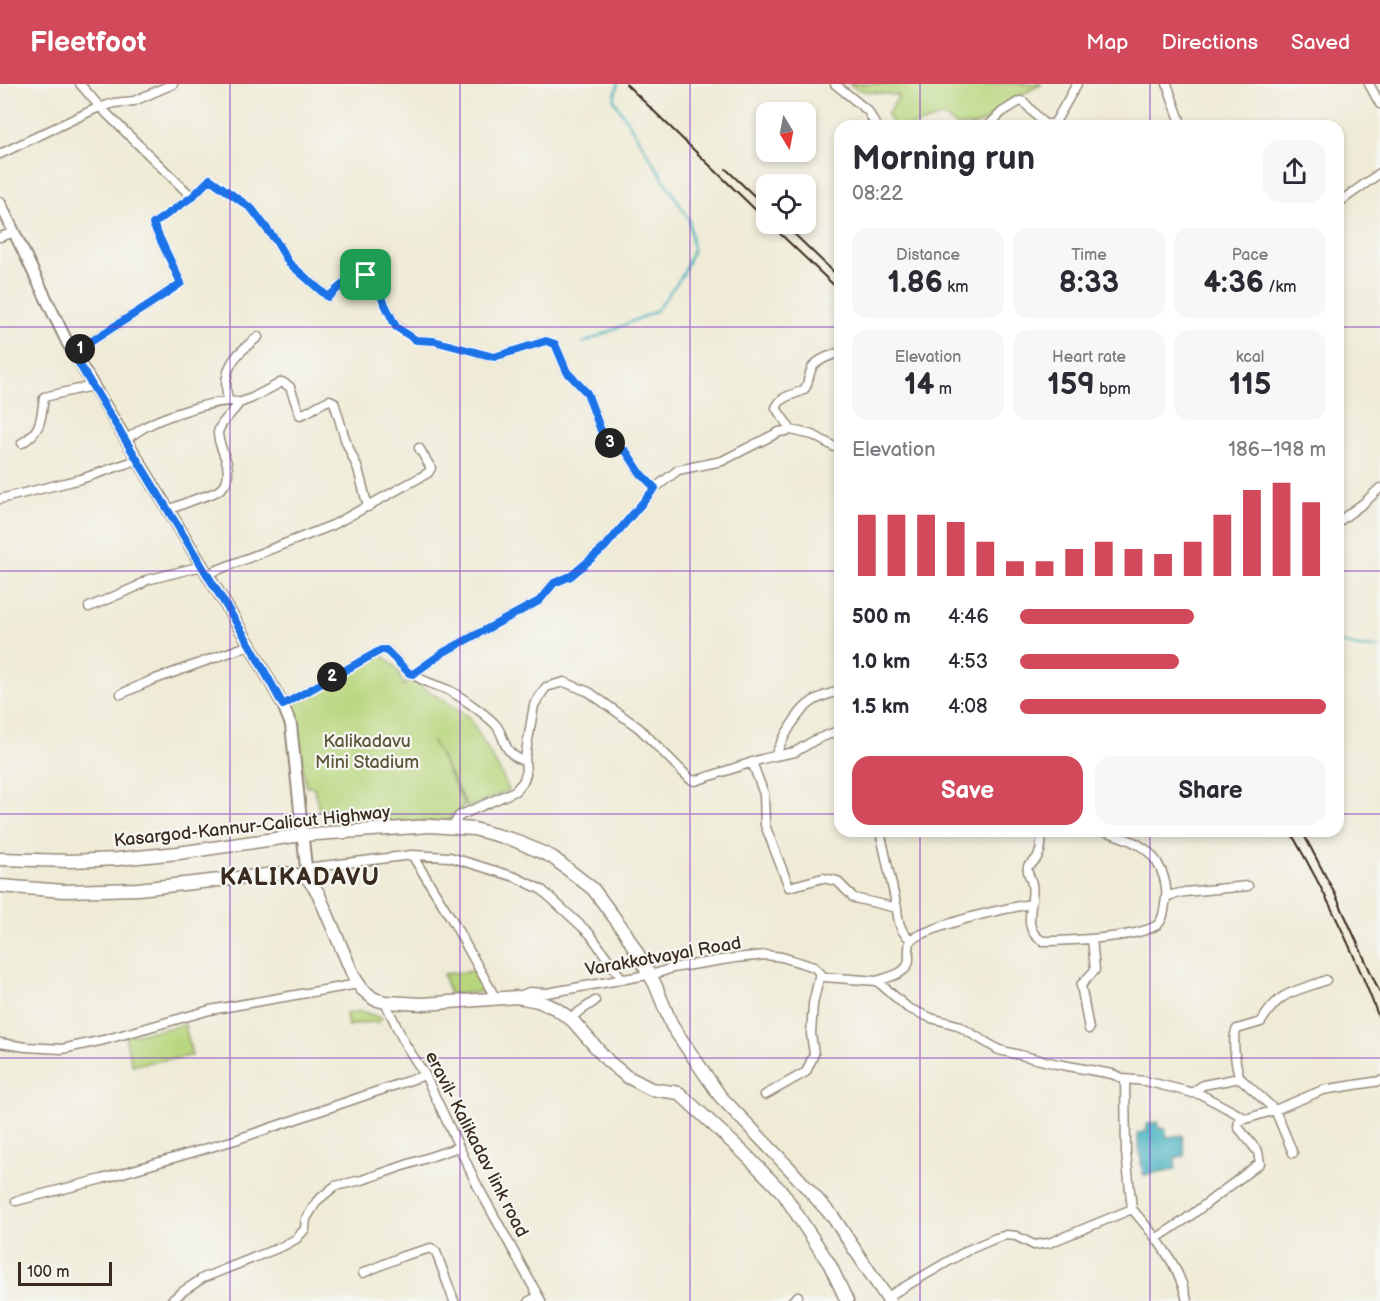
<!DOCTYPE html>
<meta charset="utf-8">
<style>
body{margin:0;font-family:"Balsamiq Sans",sans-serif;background:#f7f7f7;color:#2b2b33;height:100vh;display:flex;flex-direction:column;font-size:22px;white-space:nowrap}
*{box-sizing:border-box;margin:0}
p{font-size:20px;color:#7c7c81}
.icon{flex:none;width:33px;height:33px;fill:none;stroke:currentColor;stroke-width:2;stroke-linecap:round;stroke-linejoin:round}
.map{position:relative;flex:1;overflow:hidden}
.side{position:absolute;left:834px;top:36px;width:510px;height:717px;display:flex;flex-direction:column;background:#fff;border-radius:18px;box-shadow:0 3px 9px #0003}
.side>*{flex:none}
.needle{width:39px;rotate:170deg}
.tools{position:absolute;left:756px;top:18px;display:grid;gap:12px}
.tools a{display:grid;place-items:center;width:60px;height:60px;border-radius:12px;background:#fff;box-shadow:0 3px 9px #0003;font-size:30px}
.scale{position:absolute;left:18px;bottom:15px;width:94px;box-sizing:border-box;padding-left:6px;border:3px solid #3b2a1e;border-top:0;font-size:16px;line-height:21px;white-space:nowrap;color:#3b2a1e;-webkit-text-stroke:4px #f6f6f2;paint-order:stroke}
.pin{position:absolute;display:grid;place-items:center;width:51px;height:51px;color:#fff;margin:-26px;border-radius:12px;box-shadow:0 3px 9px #0006}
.km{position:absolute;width:30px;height:30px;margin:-15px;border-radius:50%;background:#222;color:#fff;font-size:16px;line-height:30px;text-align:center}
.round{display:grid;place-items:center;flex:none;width:63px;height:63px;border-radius:18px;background:#f7f7f7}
.head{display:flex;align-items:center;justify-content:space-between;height:102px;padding:0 18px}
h1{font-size:33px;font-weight:700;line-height:45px}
.stats{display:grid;grid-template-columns:repeat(3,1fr);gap:9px;height:102px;padding:6px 18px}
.stats div{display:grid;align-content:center;border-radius:15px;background:#f7f7f7;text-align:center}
.stats b{font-size:30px;font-weight:700}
.stats small{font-size:16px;font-weight:400}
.stats p{font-size:16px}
.chart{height:168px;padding:12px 18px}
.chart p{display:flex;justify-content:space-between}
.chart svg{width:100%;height:108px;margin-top:6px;stroke:#d1495b;stroke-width:6}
.primary-button{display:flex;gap:12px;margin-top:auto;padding:12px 18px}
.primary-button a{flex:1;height:69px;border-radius:18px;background:#d1495b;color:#fff;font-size:24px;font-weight:700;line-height:69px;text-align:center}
.primary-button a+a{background:#f7f7f7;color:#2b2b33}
ul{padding:0 18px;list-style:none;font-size:20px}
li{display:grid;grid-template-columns:96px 72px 1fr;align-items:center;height:45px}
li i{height:15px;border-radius:8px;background:#d1495b}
header{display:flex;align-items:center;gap:36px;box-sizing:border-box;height:84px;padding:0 30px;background:#d1495b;color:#fff}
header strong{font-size:28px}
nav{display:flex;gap:33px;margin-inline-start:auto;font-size:21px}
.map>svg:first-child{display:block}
</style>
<header>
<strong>Fleetfoot</strong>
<nav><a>Map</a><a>Directions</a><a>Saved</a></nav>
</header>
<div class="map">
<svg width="1380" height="1217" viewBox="0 0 1380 1217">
<rect width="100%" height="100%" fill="#f6f6f2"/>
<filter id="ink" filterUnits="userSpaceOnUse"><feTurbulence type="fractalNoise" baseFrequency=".0167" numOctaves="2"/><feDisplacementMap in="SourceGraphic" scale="12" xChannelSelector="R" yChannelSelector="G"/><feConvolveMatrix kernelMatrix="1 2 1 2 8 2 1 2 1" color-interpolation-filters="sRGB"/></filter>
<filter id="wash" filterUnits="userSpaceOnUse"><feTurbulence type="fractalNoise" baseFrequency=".008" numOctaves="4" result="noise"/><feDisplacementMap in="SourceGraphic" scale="24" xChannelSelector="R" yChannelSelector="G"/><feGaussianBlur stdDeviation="1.35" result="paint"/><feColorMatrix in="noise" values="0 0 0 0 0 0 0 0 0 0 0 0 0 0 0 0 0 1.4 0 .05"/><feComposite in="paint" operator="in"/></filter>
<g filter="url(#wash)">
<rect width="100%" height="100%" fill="#efebd6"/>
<!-- green -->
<path fill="#b8d67d" stroke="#7a804e" stroke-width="1.5" d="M849,0H1042L1013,15L985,37L974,42H957L947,35L941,33L912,42H895L887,31L899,12C882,7 863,11 849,0Z
M381,569L397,585L404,602L410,595L470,634L500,687L509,706L468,724L432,656L465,722L462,723V726L451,731L450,737L351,742L333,740L328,724L319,727L314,703H306L292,622Z
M477,887L486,907L450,911L443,890Z
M360,927L382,934L378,939L368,938L348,942L346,930Z
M185,941L192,972L132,981L125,952Z"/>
<!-- water -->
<path fill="#41afbe" stroke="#3e6c6e" stroke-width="1.5" d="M1158,1038L1159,1045L1165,1044L1167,1053L1182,1051L1185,1072L1175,1074L1176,1085L1143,1091L1137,1049L1147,1047L1146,1040Z"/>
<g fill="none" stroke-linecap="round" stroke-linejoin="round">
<!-- stream -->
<path stroke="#41afbe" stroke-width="2" d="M583,259L656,227L682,192L693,166L689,135L614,16L618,0
M1338,558L1358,563L1380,564"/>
</g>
</g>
<g filter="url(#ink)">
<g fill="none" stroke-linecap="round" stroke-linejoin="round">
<!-- minor casing -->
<g stroke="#958a7a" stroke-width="11">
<path id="minor" d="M80,0L100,23L192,113L210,95L252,125L276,157L289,179L328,213L350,194L366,191L375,199L396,242L416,256L434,257L494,273L546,257L555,260L567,288L587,309L603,352L614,364L626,367L641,390L655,404
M835,0L868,27L876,42
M1167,0L1182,42
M1369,0L1380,20
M988,42L1002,28L1020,17L1024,18L1044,40H1054L1077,0
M0,70L95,25L114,19L134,17L173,0
M1338,119L1380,89
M0,153L15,148
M73,270C108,245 146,224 181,199L153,140L192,113
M228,316C221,285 234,271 258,253
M791,346L776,324C782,310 793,312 803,306C809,303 808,287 814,281C822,273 831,272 840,268
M125,356C131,352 138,347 145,343C160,334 225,311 239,319
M22,359C42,347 41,334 44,313L92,302
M0,415L81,395L137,376
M168,426C178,422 188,418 199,414C217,409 232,404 227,380C225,370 218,360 218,349C219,339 234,328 239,319L252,314L282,298L290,303L300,331C311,328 319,319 330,316L334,318L346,358L358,385L368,423
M1338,438L1365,418L1380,404
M207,490L333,441L428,389L431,384L419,364
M89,523L136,503L147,496L202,482
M413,590C424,599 435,600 448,606C459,611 485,630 494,639C506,650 500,666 521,676L525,674
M121,610L150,597L250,561
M283,621L381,566H386L409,589L413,590L444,568L539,517L554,499L571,492L605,463L655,404L678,386L722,377L779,348L791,346L813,351L840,366
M775,672L795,668L815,656L840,646
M752,678L764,710L765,741L789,803L823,794L837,797L854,814L897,824
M452,744L459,732L515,707L523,698L526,690L525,674L534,621L546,603L564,598L589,608L639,644L690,695L695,697L762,675L775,672C782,655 797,627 813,617C821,612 831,610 840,606
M880,747L897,824C898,837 900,849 911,855
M1041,747C1042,761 1042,774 1028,782C1026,790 1031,793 1032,800C1036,819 1019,845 1043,857C1068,857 1137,854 1157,841C1163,837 1164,827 1165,820C1170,799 1159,772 1139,761C1129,755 1116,751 1105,747
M412,771L451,834L496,915
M306,784L412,771L450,773L515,793L542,806L590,850L622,895
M1167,812L1185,808L1248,802
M877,897C888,893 908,890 909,876C909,868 908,863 911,855C948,837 991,827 1031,820
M518,913L529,908L547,909L658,889L672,884L735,874L766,871L782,873L814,883L824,893L877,897L908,924L931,934L957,941L999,966L1057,980L1112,990L1125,995L1126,1069L1132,1125
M385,918L405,960L425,991L477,1101L541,1217
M572,936L573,932L595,917
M1089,945L1081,901L1095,886L1092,855
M0,959L26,963L62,965L104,956L210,926L358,900
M1240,994C1236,984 1231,954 1237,945L1261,938C1281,905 1294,909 1326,896
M1125,995L1145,997L1202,1011L1245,1034
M1192,1009L1203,1001L1240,994L1275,1026L1293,1069
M765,1011L806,988L814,970L811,950L813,920L820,889
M16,1117L102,1095L235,1056L425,991
M1157,1154L1186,1135L1260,1079L1258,1068L1238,1043L1239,1037L1275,1026L1323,1006L1380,997
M363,1189L403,1172L431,1164L436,1168L454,1217
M887,1213L968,1166L996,1154L1007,1151L1016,1152L1034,1161L1049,1159L1132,1125C1156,1153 1179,1180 1187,1217
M171,1217L182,1208L203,1194L283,1162L296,1155L305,1145L306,1135L317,1117L335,1102L362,1096L459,1063
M529,1217L538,1213
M792,1217L798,1212"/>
</g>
<!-- major casing -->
<g stroke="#958a7a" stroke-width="14">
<path id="major" d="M0,119L68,260L250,561L283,621L291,641L307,793"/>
</g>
<!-- highway casing -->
<g stroke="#958a7a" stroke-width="15">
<path id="highway" d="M0,775L70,777L118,775L178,769L302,751L430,742L474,745L514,756L552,773L593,805L625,848L655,900L672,942L720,1012L790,1085L833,1133L889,1217
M0,802L64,807L138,805L284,789L307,793L318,809L354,893L362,905L374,915L385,918L423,920L517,913L538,917L555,924L572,936L608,977L626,992L651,1005L679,1009L745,1070L783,1109L830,1181L847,1217"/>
</g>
<!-- minor -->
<use href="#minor" stroke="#fff" stroke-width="8"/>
<!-- major -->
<use href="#major" stroke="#fff" stroke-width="10"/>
<!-- highway -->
<use href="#highway" stroke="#fff" stroke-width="12"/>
<!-- rail -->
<path stroke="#3b2a1e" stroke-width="2" d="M626,0L766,136
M726,85L766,123
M770,140L840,207
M784,140L840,194
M1290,747C1325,808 1356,871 1380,937
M1302,747L1337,814L1380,909"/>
</g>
</g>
<g fill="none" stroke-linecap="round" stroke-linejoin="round" filter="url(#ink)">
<!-- route casing -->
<g stroke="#fff" stroke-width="12">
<path id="route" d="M210,95L252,125L276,157L289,179L328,213L350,194L366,191L375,200L396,243L416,256L434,257L494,273L546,257L555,260L567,288L587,309L603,352L614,364L626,367L641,390L655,404L605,463L571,492L554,499L539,517L444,568L413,590L409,589L386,566H381L283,621L250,561L73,270C108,245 146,224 181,199L153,140L192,113Z"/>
</g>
<!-- route -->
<use href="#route" stroke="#1a73e8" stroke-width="8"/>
</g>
<!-- grid -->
<path fill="none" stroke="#7b2cbf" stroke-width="1.5" stroke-opacity="0.55" d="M230,0V1217M460,0V1217M690,0V1217M920,0V42M1150,0V42M0,243H840M1338,243H1380M0,487H840M1338,487H1380M0,730H840M1338,730H1380M920,747V1217M1150,747V1217M0,974H1380"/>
<g text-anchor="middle" stroke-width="4.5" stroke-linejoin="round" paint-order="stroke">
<!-- park labels -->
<g font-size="18" fill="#5a5536" stroke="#f6f6f2">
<text x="367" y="663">Kalikadavu<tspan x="367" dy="21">Mini Stadium</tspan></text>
</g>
<!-- street labels -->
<g font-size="18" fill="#3b2a1e" stroke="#f6f6f2">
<text transform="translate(252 742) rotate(-6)" y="6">Kasargod-Kannur-Calicut Highway</text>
<text transform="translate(663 872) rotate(-10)" y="6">Varakkotvayal Road</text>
<text transform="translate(477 1060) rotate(63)" y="6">eravil- Kalikadav link road</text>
</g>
<!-- district labels -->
<g font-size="24" font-weight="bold" letter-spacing="1.5" fill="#3b2a1e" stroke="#f6f6f2">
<text x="300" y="801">KALIKADAVU</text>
</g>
</g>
</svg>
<div class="tools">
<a><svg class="needle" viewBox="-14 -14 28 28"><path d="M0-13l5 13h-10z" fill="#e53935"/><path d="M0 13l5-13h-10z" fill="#7c7c81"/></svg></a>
<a><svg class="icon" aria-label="locate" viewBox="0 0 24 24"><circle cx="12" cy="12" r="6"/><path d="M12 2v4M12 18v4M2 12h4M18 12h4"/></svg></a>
</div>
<div class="scale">100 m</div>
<div class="pin" style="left:366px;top:191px;background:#1e9e55"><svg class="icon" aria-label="arrive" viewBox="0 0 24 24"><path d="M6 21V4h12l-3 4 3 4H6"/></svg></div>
<b class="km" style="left:80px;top:265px">1</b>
<b class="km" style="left:332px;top:593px">2</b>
<b class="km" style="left:610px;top:359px">3</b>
<section class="side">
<div class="head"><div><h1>Morning run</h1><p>08:22</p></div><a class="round"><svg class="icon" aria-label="share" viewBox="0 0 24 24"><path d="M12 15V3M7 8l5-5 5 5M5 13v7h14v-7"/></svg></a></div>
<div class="stats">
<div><p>Distance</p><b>1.86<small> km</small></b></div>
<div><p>Time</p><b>8:33</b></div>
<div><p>Pace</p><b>4:36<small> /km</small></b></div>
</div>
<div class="stats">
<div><p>Elevation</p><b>14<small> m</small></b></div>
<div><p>Heart rate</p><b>159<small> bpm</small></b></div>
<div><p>kcal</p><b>115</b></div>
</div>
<div class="chart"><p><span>Elevation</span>186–198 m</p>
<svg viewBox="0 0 160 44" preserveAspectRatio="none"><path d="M5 44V19M15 44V19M25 44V19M35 44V22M45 44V30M55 44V38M65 44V38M75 44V33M85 44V30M95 44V33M105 44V35M115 44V30M125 44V19M135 44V9M145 44V6M155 44V14"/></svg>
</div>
<ul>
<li><b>500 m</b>4:46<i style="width:57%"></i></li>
<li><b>1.0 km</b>4:53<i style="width:52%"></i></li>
<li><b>1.5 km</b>4:08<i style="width:100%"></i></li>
</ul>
<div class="primary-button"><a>Save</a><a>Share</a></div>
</section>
</div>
